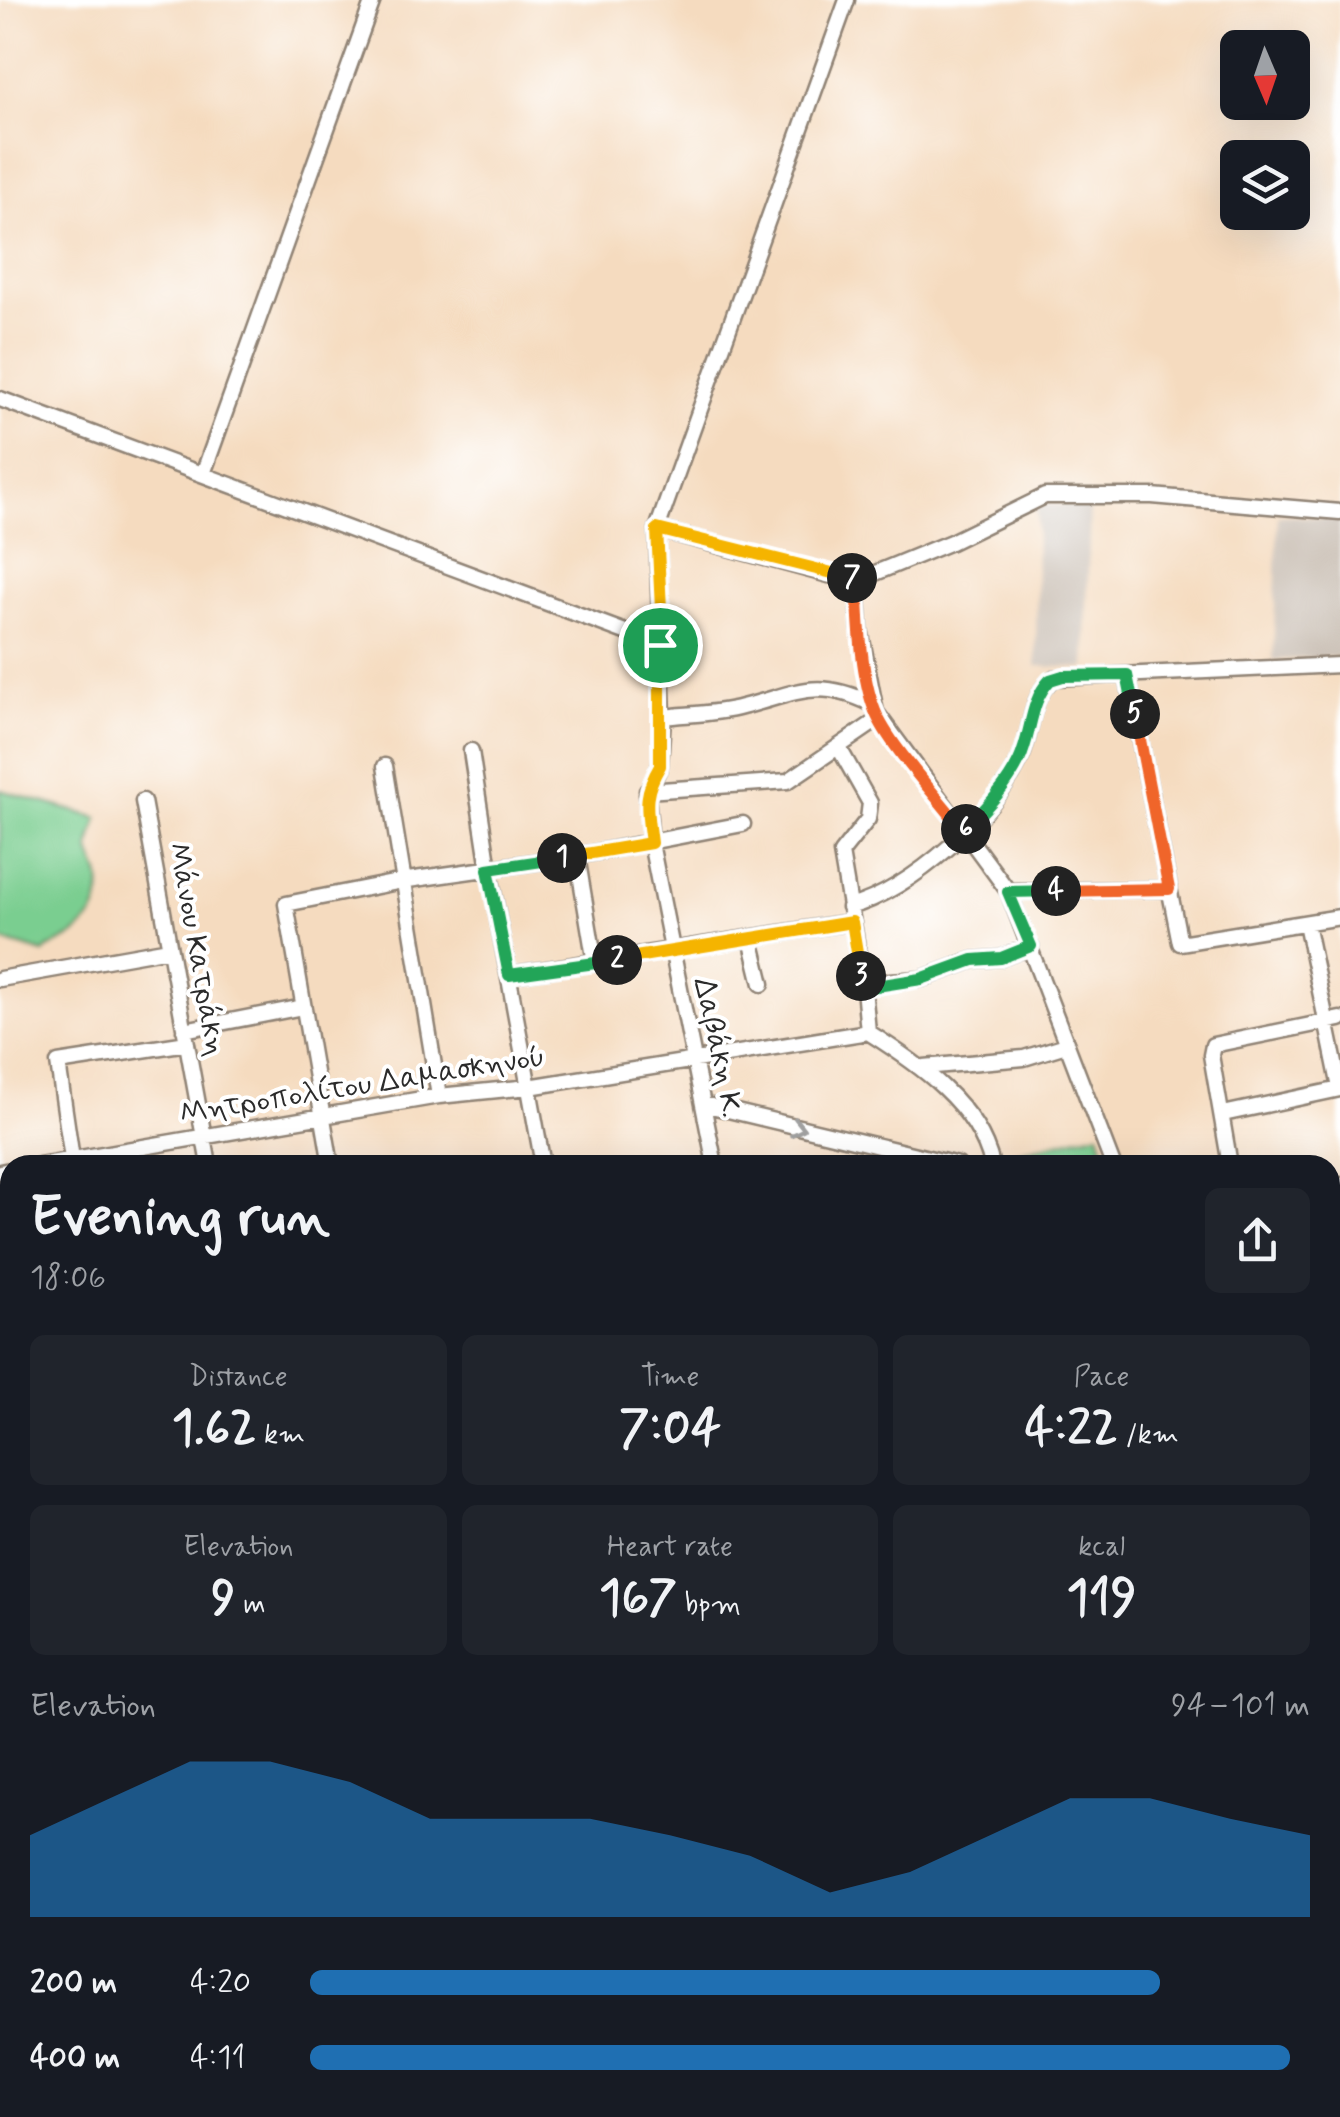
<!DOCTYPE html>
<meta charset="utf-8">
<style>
body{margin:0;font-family:Mynerve,sans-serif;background:#20242c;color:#f1f3f6;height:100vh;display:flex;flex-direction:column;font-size:38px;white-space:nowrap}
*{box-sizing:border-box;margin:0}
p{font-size:32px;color:#9ea1a6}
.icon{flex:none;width:55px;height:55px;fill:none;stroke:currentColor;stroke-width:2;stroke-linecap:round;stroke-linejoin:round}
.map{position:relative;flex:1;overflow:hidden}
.side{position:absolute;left:0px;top:1155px;width:1340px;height:962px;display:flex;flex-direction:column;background:#171b24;border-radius:30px 30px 0 0;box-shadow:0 10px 40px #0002}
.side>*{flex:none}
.needle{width:65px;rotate:178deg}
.fabs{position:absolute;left:1220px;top:30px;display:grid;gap:20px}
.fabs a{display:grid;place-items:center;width:90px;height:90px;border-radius:15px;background:#171b24;box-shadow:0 10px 40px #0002;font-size:50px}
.pin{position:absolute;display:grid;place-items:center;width:85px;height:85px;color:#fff;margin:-42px;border:5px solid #fff;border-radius:50%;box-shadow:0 2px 10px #0007}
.km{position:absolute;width:50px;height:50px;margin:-25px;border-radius:50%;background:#222;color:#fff;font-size:28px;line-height:50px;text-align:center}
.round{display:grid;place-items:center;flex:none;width:105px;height:105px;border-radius:15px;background:#20242c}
.overview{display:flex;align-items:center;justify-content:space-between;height:170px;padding:0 30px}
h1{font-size:55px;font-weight:800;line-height:75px}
.metrics{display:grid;grid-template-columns:repeat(3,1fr);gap:15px;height:170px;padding:10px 30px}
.metrics div{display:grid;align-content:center;border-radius:15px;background:#20242c;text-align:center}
.metrics b{font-size:50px;font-weight:800}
.metrics small{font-size:28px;font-weight:400}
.metrics p{font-size:28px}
.chart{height:280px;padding:20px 30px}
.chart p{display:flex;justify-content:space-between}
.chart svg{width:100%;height:180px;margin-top:10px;fill:#1f6fb2;opacity:.7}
ul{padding:0 30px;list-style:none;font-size:32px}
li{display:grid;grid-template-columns:160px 120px 1fr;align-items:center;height:75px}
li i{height:25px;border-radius:12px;background:#1f6fb2}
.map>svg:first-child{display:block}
</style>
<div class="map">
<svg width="1340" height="2117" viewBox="0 0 1340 2117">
<rect width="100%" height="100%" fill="#fff"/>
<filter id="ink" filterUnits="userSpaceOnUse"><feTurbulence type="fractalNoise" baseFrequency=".01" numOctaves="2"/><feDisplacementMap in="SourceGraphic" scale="20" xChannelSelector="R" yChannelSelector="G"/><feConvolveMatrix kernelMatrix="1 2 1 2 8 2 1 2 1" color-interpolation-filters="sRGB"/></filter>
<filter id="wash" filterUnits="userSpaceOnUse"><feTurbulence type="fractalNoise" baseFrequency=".0048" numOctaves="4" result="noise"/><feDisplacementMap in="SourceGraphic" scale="40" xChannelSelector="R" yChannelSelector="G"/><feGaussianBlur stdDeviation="2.25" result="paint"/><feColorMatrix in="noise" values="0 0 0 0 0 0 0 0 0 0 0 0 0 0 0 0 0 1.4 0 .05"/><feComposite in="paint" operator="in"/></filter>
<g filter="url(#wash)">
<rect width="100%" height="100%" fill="#f5dbbf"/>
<!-- industrial -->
<path fill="#ccc2b8" d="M1037,505H1090L1085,668L1036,666Z
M1278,515L1340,519V657L1273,660Z"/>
<!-- green -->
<path fill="#7ace90" stroke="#527c5e" stroke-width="2.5" d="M0,790L98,818C96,827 89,841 90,849C91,859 99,868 100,879C104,915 79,937 47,948L44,953L0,940Z
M1099,1132L1108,1165H1000L998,1157Z
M620,2108H1220L1221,2117H593Z"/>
</g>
<g filter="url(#ink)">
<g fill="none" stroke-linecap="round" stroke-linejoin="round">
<!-- minor casing -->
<g stroke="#908375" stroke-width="19">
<path id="minor" d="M0,399L660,645
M203,474L373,0
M657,529L829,575L857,579L868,576L951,542L1045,496H1152L1340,512
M857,579L860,629L876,712L1008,891L1113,1165
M1127,675L1180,943L1340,917
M663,717C689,714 717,714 742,707C798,693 816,677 872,704
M839,748L870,803L868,819L841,853L864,988L868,1032
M471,751L489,869L543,1165
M385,766L439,1096
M647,791L788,781L879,719
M143,801L209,1165
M577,856L595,963
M1008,891L1169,889
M849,907C909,892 998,813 1022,755C1032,730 1030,695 1054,678L1340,665
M1306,923L1340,1088
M751,939L762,984
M509,975L851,922
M0,979L169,949
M864,988L890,981L921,979L973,960L1001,958L1031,946
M184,1030L303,1007
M868,1032C917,1063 978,1104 992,1165
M924,1067L1024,1058L1066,1045
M703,1104L958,1165
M1223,1114L1340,1089
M72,1159L58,1063L187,1043
M39,1165L439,1096L529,1087L868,1032
M331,1165L286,904L408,880L577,856L743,824
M715,1165L651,843L647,794L660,766L663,717L657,529L847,0
M1230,1165L1211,1055L1213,1045L1340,1019
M0,1172L10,1170
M1330,1188L1340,1185
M0,1312H10
M1330,1372L1340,1370
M0,1422L10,1423
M0,1505L10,1503
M1330,1588L1340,1586
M0,1596L10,1594
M0,1725L10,1724
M1330,1782L1340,1779
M0,1821L10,1894
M1330,1825L1340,1823
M0,1930L10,1929
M1330,1930L1340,1928
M1330,2037L1340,2035
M38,2108L39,2117
M177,2108L178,2117
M383,2108L385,2117
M1288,2108L1290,2117
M574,2117L600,2108
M1337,2117L1340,2113"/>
</g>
<!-- major casing -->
<g stroke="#908375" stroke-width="22">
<path id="major" d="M1330,1247L1340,1244
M0,1775H10
M0,1788L10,1787"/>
</g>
<!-- minor -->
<use href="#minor" stroke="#fff" stroke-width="14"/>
<!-- major -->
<use href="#major" stroke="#f5c16b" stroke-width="18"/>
<!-- rail casing -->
<g stroke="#2b2b2b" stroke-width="6">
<path id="rail" d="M1330,1203L1340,1200
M0,1741L10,1740"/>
</g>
<!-- rail -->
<use href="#rail" stroke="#fff" stroke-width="2.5" stroke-dasharray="8" stroke-linecap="butt"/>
</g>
<!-- one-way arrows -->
<defs><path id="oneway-chevron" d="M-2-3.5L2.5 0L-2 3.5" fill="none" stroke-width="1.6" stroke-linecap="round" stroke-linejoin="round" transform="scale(2.5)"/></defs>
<use stroke="#a0a0a0" href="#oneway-chevron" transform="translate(798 1128) rotate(13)"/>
</g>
<g fill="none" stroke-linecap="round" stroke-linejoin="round" filter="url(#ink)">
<!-- split-1 casing -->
<g stroke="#fff" stroke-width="20">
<path id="split-1" d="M562,858L651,843C647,809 642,796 660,766V645"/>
</g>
<!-- split-2 casing -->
<g stroke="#fff" stroke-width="20">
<path id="split-2" d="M562,858L488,869L509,975L617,960"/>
</g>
<!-- split-3 casing -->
<g stroke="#fff" stroke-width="20">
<path id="split-3" d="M617,960L852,922L861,976"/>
</g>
<!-- split-4 casing -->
<g stroke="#fff" stroke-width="20">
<path id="split-4" d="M861,976L864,988L921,979L973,960L1001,958L1031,946L1008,892L1056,891"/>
</g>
<!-- split-5 casing -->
<g stroke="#fff" stroke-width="20">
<path id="split-5" d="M1056,891L1169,889L1135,714"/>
</g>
<!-- split-6 casing -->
<g stroke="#fff" stroke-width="20">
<path id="split-6" d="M966,829C986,808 1006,788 1019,761C1032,734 1029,702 1050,680L1063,676L1127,675L1135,714"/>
</g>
<!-- split-7 casing -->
<g stroke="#fff" stroke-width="20">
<path id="split-7" d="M852,578L857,579C859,618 860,674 875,711C889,746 940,799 964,832L966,829"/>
</g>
<!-- split-8 casing -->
<g stroke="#fff" stroke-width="20">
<path id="split-8" d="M660,645L662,629L657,529L852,578"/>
</g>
<!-- split-1 -->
<use href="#split-1" stroke="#f5b400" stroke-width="12"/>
<!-- split-2 -->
<use href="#split-2" stroke="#22a559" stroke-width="12"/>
<!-- split-3 -->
<use href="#split-3" stroke="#f5b400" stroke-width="12"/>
<!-- split-4 -->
<use href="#split-4" stroke="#22a559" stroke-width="12"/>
<!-- split-5 -->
<use href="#split-5" stroke="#f0652b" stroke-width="12"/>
<!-- split-6 -->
<use href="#split-6" stroke="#22a559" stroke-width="12"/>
<!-- split-7 -->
<use href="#split-7" stroke="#f0652b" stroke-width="12"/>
<!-- split-8 -->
<use href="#split-8" stroke="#f5b400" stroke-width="12"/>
</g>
<g text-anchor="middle" stroke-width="8" stroke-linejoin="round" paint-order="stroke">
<!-- street labels -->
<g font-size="30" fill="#2b2b2b" stroke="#fff">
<text transform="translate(198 949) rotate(80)" y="10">Μάνου Κατράκη</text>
<text transform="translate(719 1047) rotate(78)" y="10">Δαβάκη Κ.</text>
<text transform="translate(362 1084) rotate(-9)" y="10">Μητροπολίτου Δαμασκηνού</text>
</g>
</g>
</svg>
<div class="fabs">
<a><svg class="needle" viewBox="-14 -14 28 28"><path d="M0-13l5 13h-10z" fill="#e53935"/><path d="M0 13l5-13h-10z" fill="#9ea1a6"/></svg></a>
<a><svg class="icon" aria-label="layers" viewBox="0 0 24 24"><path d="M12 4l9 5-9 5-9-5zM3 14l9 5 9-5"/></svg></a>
</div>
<div class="pin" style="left:660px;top:645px;background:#1e9e55"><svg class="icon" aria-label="arrive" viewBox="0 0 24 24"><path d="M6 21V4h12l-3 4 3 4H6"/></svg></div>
<b class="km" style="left:562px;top:858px">1</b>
<b class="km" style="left:617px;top:960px">2</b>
<b class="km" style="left:861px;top:976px">3</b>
<b class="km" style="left:1056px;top:891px">4</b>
<b class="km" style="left:1135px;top:714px">5</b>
<b class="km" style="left:966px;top:829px">6</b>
<b class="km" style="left:852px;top:578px">7</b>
<section class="side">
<div class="overview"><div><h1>Evening run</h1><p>18:06</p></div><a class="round"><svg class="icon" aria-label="share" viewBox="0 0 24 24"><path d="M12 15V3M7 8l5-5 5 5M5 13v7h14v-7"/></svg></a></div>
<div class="metrics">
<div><p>Distance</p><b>1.62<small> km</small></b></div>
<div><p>Time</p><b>7:04</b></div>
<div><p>Pace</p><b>4:22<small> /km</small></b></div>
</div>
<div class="metrics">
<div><p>Elevation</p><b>9<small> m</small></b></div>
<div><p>Heart rate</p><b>167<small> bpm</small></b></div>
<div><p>kcal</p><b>119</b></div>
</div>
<div class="chart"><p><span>Elevation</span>94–101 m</p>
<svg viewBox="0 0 160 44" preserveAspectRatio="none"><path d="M0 44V24L10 15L20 6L30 6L40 11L50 20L60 20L70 20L80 24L90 29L100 38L110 33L120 24L130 15L140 15L150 20L160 24V44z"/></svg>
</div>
<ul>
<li><b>200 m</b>4:20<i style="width:85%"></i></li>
<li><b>400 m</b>4:11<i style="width:98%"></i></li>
</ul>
</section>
</div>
